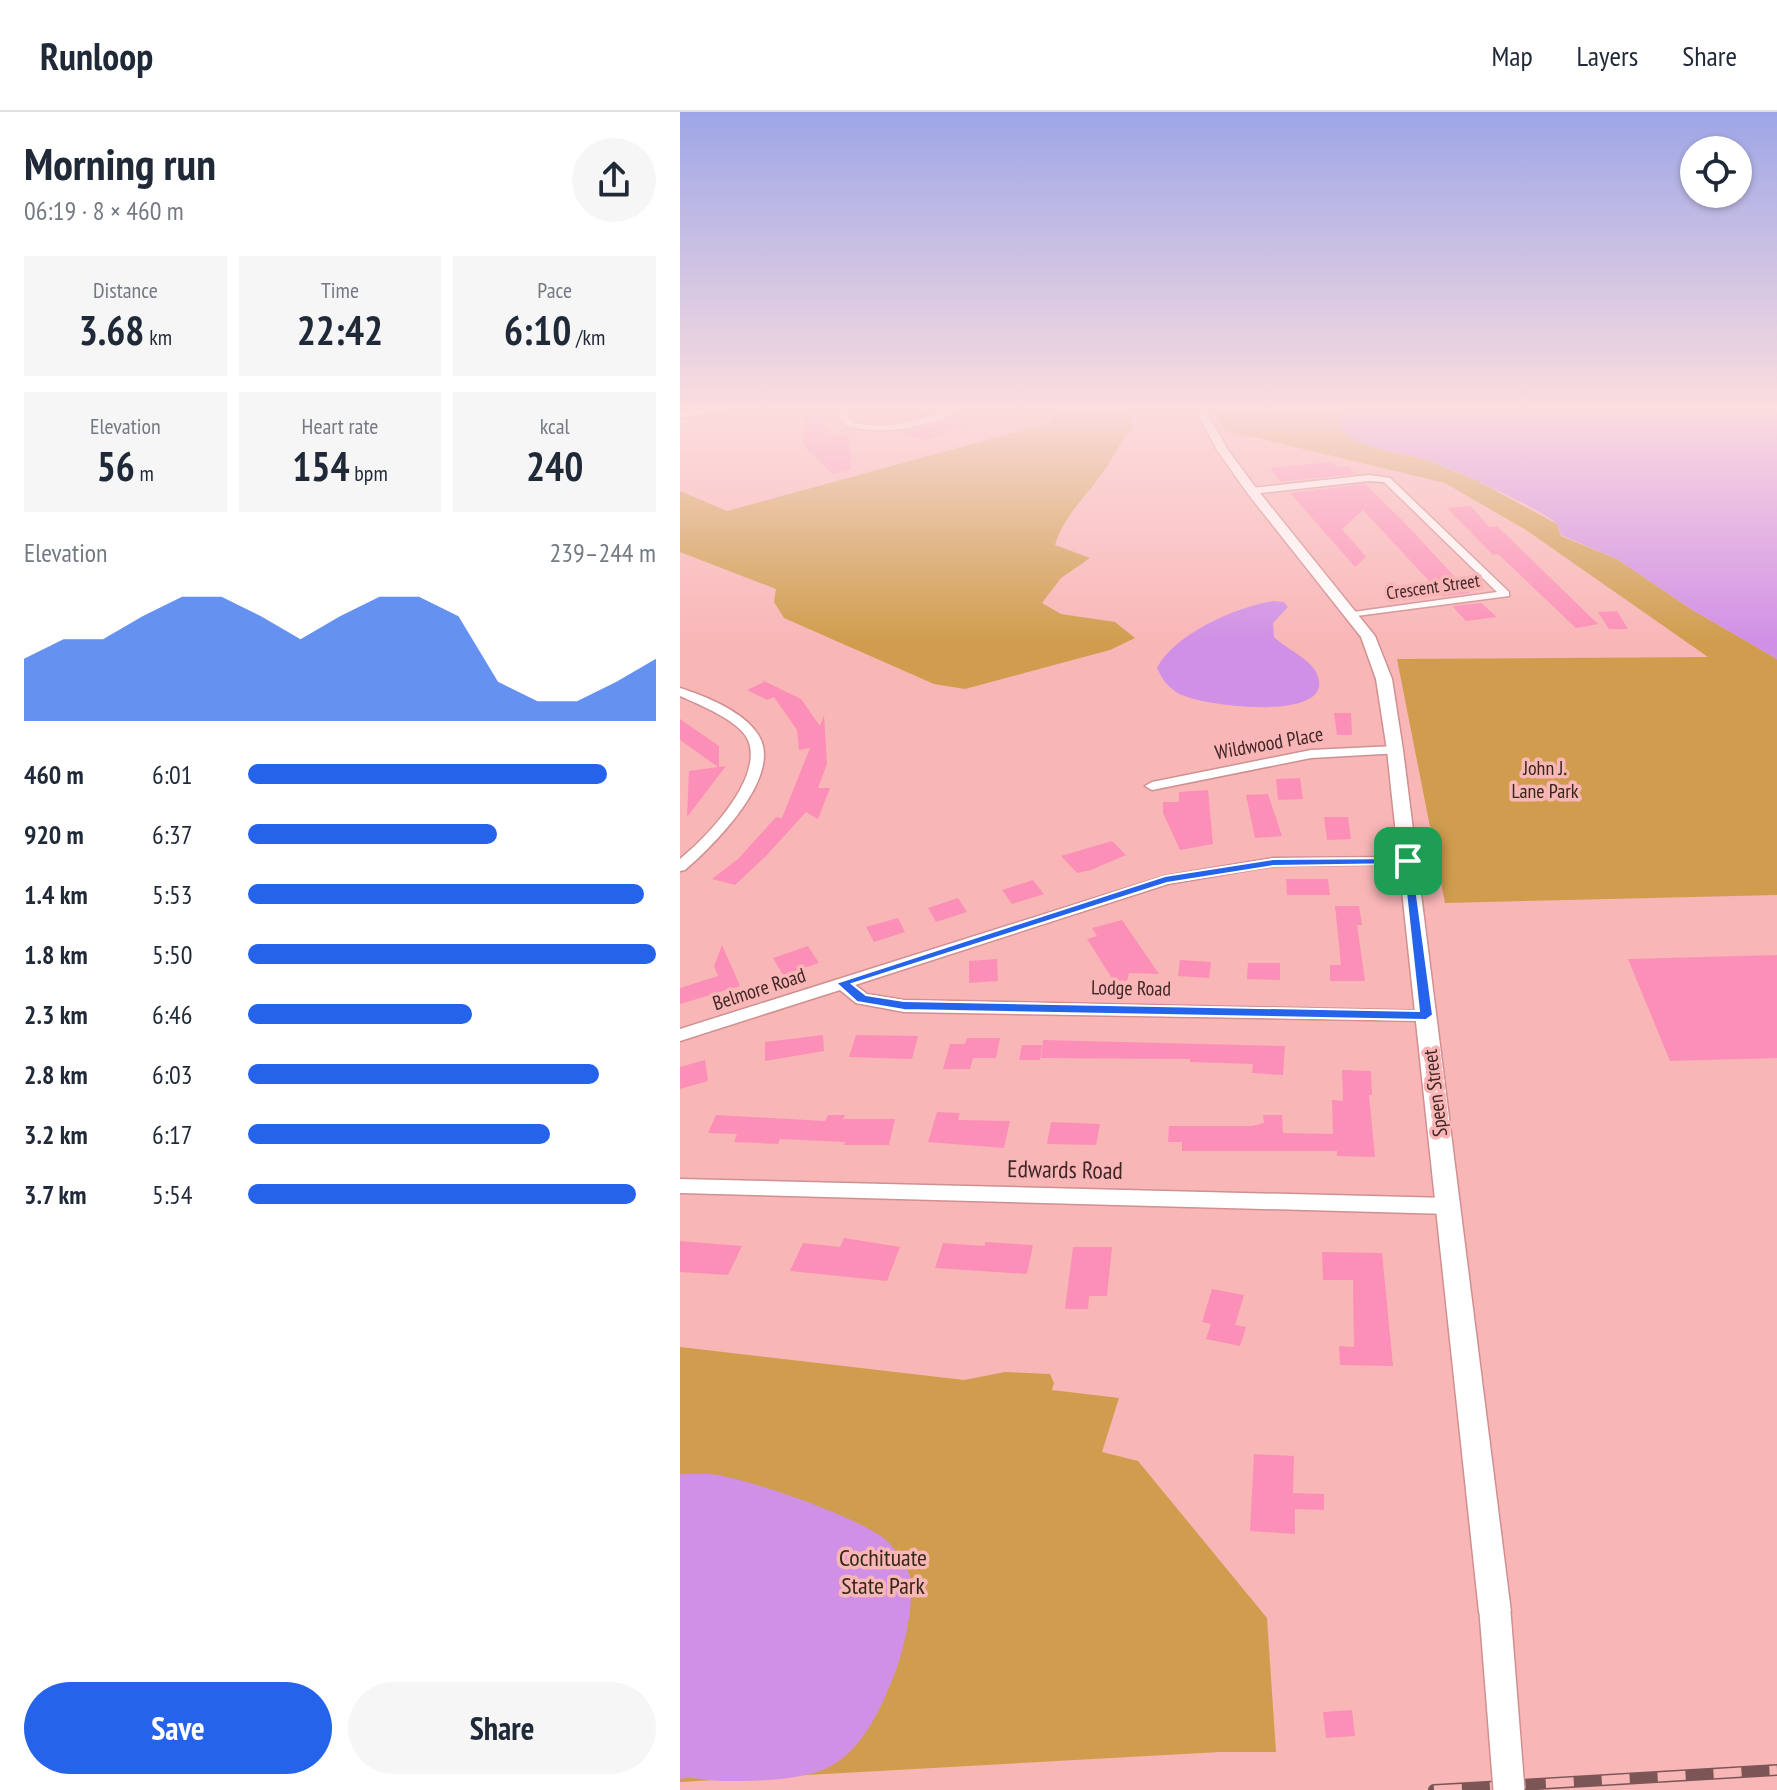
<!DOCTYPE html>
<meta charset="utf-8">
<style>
body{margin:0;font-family:"PT Sans Narrow",sans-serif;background:#f6f6f7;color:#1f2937;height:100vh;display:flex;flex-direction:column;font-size:30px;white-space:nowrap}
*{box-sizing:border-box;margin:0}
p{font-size:26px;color:#747a83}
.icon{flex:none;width:44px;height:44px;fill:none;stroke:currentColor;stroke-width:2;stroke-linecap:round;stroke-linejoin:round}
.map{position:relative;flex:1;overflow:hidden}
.side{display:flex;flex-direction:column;background:#fff;width:680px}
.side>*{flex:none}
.controls{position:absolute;left:1000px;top:24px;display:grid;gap:16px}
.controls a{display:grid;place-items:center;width:72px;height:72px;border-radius:50%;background:#fff;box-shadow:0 2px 6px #0004;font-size:40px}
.pin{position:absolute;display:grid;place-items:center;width:68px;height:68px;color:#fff;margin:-34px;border-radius:16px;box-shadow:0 4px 12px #0006}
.round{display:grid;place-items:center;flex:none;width:84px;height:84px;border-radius:42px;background:#f6f6f7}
.head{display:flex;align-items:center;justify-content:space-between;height:136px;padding:0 24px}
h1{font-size:44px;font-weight:800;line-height:60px}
.stats{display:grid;grid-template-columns:repeat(3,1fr);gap:12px;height:136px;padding:8px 24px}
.stats div{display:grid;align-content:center;border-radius:0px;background:#f6f6f7;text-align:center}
.stats b{font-size:40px;font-weight:800}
.stats small{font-size:22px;font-weight:400}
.stats p{font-size:22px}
.chart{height:224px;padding:16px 24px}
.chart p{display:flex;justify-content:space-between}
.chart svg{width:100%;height:144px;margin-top:8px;fill:#2563eb;opacity:.7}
.button{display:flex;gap:16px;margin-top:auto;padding:16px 24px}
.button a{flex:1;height:92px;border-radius:48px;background:#2563eb;color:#fff;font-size:32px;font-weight:800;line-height:92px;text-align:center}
.button a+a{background:#f6f6f7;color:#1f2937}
ul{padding:0 24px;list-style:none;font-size:26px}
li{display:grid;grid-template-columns:128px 96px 1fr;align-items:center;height:60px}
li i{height:20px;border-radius:10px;background:#2563eb}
header{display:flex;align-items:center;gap:48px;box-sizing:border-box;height:112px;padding:0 40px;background:#fff;border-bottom:2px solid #e0e1e3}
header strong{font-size:38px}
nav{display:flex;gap:44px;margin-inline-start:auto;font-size:28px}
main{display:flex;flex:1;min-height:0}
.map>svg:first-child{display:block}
</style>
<header>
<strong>Runloop</strong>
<nav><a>Map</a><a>Layers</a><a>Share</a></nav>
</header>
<main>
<section class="side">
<div class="head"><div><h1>Morning run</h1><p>06:19 · 8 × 460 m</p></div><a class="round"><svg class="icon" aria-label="share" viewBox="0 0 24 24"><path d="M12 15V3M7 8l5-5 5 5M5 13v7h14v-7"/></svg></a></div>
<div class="stats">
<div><p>Distance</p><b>3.68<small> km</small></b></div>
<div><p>Time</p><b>22:42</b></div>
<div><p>Pace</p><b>6:10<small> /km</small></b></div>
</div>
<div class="stats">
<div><p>Elevation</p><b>56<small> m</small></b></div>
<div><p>Heart rate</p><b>154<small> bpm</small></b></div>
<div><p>kcal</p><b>240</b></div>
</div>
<div class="chart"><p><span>Elevation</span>239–244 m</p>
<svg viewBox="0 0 160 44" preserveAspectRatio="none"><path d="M0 44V25L10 19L20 19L30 12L40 6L50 6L60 12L70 19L80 12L90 6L100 6L110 12L120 32L130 38L140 38L150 32L160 25V44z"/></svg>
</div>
<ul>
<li><b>460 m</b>6:01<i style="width:88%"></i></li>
<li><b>920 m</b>6:37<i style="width:61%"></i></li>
<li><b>1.4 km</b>5:53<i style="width:97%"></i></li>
<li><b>1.8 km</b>5:50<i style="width:100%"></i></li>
<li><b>2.3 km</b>6:46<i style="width:55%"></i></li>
<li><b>2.8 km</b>6:03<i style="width:86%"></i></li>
<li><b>3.2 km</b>6:17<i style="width:74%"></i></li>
<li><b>3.7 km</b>5:54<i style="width:95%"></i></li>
</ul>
<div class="button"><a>Save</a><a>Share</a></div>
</section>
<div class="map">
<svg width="1097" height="1678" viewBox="0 0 1097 1678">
<rect width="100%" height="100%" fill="#f9b6b7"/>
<!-- green -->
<path fill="#cf9d4d" d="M382,295H461L450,304L452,316C440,330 434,344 424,359C406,385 384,403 375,433L410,446L381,466L362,491L381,502L435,510L455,526L430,538L285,577L254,572L104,506L94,490L96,477L0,440V379L47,399L369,311Z
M532,295H664L692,335L747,348L794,367L877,412L881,424L937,447L1011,497L1097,547V783L765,791L717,547L1028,545L846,418L765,371L544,318Z
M0,1235L284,1268L325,1260L370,1262L374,1271L372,1278L439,1286L422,1340L458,1349L587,1506L596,1640H540L0,1670Z"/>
<!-- water -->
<path fill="#d090e6" d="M664,295H1097V547L1011,497L937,447L881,423C880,420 879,415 877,412C866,399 767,354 747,348C718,338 676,340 657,311Z
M594,489L604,490L608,495L593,511L594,525C606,537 628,545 636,560C663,612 517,595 496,580C486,573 482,566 477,556C494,522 558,494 594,489Z
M0,1362C12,1363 25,1361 37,1363C71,1368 182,1406 207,1429C214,1435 228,1456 230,1465C235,1497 222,1548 208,1578C196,1607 176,1644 145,1657C116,1669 73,1669 42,1669C27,1669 15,1664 0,1667Z"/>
<!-- building -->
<path fill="#fc8fb7" d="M185,295H204L203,298L265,295L229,307L201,311L182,309L183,305L170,300L184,299Z
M288,295L325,296L245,329L221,320L258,311Z
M141,298L144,313L149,312L150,324L169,323L171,358L152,362L123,332L124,299Z
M652,350L657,355L669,354L675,362L601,370L590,356Z
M685,372L722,408L790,481L763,484L683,398L662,417L686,445L675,455L610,381Z
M791,394L809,415L817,414L918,512L896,516L818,442L813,443L767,396Z
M801,491L817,505L786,509L772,494Z
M937,499L948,517H929L918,500Z
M82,568L121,587L140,614L144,603L147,652L138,676H150L138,707L126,700L86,744L55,773L32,767L58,747L96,705L102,706L130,636L119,638L117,618L94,585L87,588L67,578L84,570Z
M654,601H671L672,623H657Z
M0,607L39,634V655L46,654L7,705L9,659L38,655L0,628Z
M620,666L623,687L598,688L596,667Z
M528,678L533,732L500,738L483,701V690H499V680Z
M588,682L602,724L575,726L566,683Z
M644,705H668L671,727L647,728Z
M432,729L446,743L411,758L397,761L381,744Z
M606,767H648L650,783H607Z
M353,768L364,782L332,792L322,778Z
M278,786L287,800L256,810L248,796Z
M655,794H679L682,813H677L685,869H650V853H661Z
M218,806L225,820L194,830L186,815Z
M442,808L479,862L449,861L447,869L433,868L407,827L417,824L412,816Z
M42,833L60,874L0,892V876L38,864L34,854Z
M128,834L139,851L103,863L93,846Z
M1097,843V946L990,949L948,847Z
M317,847L318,869L289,871V849Z
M500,848L531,850L529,866L498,864Z
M568,851H600V868L567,867Z
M143,923L144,939L85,949V930Z
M176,923L238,924L232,947L169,945Z
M287,926H320L316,946H293L290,957H263L270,932H285Z
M363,928L605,934L603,963L572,961L573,952L510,950V947L361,946Z
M342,933H362L360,948H339Z
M25,948L28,969L0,977V955Z
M662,958L691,959L692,983H689L695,1045L657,1044V1039H502V1030H488L489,1014H572L584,1011L583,1003H602L603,1021L653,1022L652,988L663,989Z
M257,1000L280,1001L278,1008L330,1009L324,1036L248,1030Z
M36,1003L145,1009L148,1003H165L163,1007H215L209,1033H164L165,1030L100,1027L98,1032L54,1030L57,1022L28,1021Z
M371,1010L420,1012L416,1033L367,1032Z
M164,1126L220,1135L207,1169L110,1159L123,1131L160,1135Z
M0,1129L62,1134L48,1163L0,1160Z
M305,1130L353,1133L347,1162L255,1156L263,1131L305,1134Z
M393,1135H432L427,1184H409L408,1197H385Z
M642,1140L702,1141L713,1254L660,1253L659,1234L674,1235L673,1168H643Z
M532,1177L564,1183L555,1213L566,1215L560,1234L526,1227L531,1212L522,1210Z
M574,1342L614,1344L613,1381L644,1382V1398L615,1397V1422L570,1419Z
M672,1598L675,1624L646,1626L643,1600Z"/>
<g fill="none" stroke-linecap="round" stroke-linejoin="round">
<!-- minor casing -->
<g stroke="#d09091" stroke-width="3">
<path id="minor" d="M44,295L64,296L0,306V300Z
M159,295H167V304L172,310C198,317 223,313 248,304C261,300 271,295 285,295C250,316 205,324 166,314L159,304Z
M689,363L710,366L829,480V484L669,505L667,503L673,500L817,480L704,370L689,369L572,382L567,379L572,376Z
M0,576C25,584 65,600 79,624C103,665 33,734 5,758L0,759V747C27,725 84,666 68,628C60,609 18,592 0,584Z
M715,634L720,635V641L631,646L472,678L465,674L472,670L631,638Z
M728,745L735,749L733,752L593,754L488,772L175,873L187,882L224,888L752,899L754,903L752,907L746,909L224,900L176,891L160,878L0,929V917L485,764L593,746Z
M0,1067L769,1086L776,1089L779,1094L776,1099L769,1102L0,1081Z"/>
</g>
<!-- tertiary casing -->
<g stroke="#d09091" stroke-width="3">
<path id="tertiary" d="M514,295H524L548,338L576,376L695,524L712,567L723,638L831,1500L826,1511L815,1516L804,1511L799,1500L707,638L696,567L681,525L568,382L537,338Z"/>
</g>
<!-- minor -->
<use href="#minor" fill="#fff" fill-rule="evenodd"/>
<!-- tertiary -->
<use href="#tertiary" fill="#fff" fill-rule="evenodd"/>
<!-- rail casing -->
<g stroke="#7c5556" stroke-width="12">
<path id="rail" d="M754,1678L1097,1658"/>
</g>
<!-- rail -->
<use href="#rail" stroke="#f9b6b7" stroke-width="9" stroke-dasharray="28" stroke-linecap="butt"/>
<!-- tertiary-bridge casing -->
<g stroke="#d09091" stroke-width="34" stroke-linecap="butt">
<path id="tertiary-bridge" d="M815,1500L829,1678"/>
</g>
<!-- tertiary-bridge -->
<use href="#tertiary-bridge" stroke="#fff" stroke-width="31"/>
</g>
<!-- sky -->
<linearGradient id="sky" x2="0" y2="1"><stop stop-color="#9ea6e7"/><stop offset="0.56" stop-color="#fcdedf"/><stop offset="1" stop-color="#fcdedf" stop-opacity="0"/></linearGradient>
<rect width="1097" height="530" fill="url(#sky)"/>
<!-- route -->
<path fill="#2563eb" stroke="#fff" stroke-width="2" fill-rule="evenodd" d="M732,746L753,903L746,908L224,898L177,890L156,871L485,764L593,747ZM723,752L739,899L224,889L186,883L172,872L487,771L593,754Z"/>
<g text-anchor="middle" stroke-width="7" stroke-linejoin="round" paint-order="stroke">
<!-- far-street labels -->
<g font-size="18" fill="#402627" stroke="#f9b6b7">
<text transform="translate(753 475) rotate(-8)" y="6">Crescent Street</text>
</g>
<!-- street labels -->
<g font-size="20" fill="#402627" stroke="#f9b6b7">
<text transform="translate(589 631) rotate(-10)" y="7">Wildwood Place</text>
<text transform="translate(451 876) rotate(1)" y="7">Lodge Road</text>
<text transform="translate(79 877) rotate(-18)" y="7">Belmore Road</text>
<text transform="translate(755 981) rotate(-97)" y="7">Speen Street</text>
</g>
<!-- park labels -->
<g font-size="20" fill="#342817" stroke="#f9b6b7">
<text x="865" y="663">John J.<tspan x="865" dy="23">Lane Park</tspan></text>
</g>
<!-- near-street labels -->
<g font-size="24" fill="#402627" stroke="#f9b6b7">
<text transform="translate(385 1058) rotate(1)" y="8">Edwards Road</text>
</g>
<!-- near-park labels -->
<g font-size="24" fill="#342817" stroke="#f9b6b7">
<text x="203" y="1454">Cochituate<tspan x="203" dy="28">State Park</tspan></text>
</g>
</g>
</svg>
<div class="controls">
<a><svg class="icon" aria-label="locate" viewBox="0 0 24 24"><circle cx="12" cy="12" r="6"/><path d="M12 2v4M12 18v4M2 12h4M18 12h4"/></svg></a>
</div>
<div class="pin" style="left:728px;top:749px;background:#1e9e55"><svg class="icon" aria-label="arrive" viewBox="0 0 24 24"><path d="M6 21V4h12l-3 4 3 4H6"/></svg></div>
</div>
</main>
